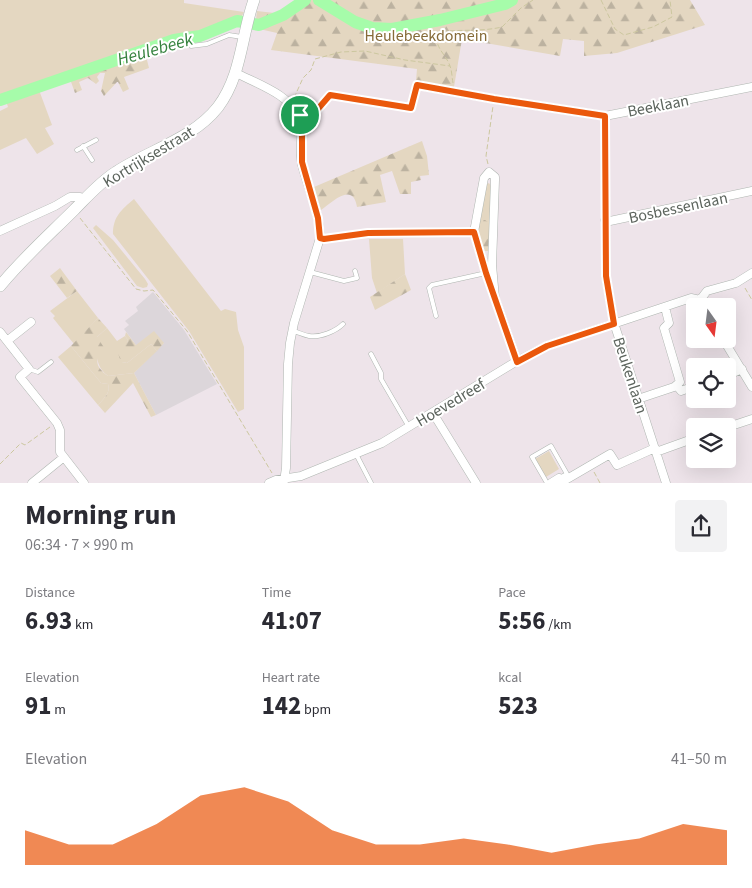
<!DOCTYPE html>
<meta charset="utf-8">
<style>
body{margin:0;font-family:"Source Sans 3",sans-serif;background:#f2f2f3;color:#2b2b33;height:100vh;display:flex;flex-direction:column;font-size:19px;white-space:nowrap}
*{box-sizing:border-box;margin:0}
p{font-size:16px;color:#7c7c81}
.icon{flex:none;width:28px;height:28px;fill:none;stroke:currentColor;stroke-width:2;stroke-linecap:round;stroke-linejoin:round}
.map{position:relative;height:483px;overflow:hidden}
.panel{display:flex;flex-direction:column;background:#fff;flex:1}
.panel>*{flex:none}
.needle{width:32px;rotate:166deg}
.tools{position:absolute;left:686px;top:298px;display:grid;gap:10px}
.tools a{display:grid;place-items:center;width:50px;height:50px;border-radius:5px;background:#fff;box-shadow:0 5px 20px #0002;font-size:25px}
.pin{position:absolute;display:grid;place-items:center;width:42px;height:42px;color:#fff;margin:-21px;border:2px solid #fff;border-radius:50%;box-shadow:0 1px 5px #0007}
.round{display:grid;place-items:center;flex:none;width:52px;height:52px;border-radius:5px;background:#f2f2f3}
.head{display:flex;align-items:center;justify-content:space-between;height:85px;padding:0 25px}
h1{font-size:28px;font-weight:700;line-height:38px}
.stats{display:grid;grid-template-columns:repeat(3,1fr);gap:8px;height:85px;padding:5px 25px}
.stats div{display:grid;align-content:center}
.stats b{font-size:25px;font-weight:700}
.stats small{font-size:14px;font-weight:400}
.stats p{font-size:14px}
.chart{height:140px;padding:10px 25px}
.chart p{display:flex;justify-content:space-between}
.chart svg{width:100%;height:90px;margin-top:5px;fill:#ea580c;opacity:.7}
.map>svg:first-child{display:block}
</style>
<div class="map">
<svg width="752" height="483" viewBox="0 0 752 483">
<defs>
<pattern id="forest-firs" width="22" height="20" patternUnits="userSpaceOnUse" patternTransform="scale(1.25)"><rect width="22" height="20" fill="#e4d7c1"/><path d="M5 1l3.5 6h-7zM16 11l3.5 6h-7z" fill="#bcb2a0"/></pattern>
</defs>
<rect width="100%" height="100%" fill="#eee4ea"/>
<!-- industrial -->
<path fill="#dcd6da" d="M153,292L184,330L217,384L156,415L134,373L164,343L136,345L124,329L129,325L125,321L138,311L136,307Z"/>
<!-- green -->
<path fill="#e4d7c1" d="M0,0H184V3L244,12L242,16L233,19L201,33L171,37L0,96Z
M39,90L52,125L45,128L54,144L37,154L26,138L0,150V111L8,107L6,101Z
M489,183L492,188L491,224L480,220L487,184Z
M134,199L221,311L225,309L236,312L238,330L244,347V409L238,412L189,331L113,234C113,217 121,210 134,199Z
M96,225L113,240L145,279L148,284L147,287L143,288L137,286L93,228Z
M369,239H403L405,274L377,293L372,278Z
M77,291L98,318L74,344L53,318L55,316L50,311Z
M107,328L117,341L125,336L128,340L122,362L127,363L151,344L157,351L134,373L108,376C94,365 97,353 97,337Z
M71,346L101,383L108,384C111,393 103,399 98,405L58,357Z
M549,451L559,469L546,477L535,459Z"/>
<!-- forest -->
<path fill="url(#forest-firs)" d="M299,0H690L705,25L617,53L584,56V41L563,39L560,56L462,39L454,87L416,81L417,69L271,50L277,33L255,28L257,11L283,14Z
M167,45L168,48L146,56L149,68L124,77L129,89L123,92L118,82H117L104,96L101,91L105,73H100L97,77L99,81L96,84L88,78L79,82L82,90L75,93L70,79Z
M422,141L427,156L429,175L420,176L421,180L411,182V194H400L392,171L380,175L386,202L357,207C353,181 332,202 321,210L314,187Z
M480,220H485L491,224L490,251H481L478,235Z
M60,268L77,291L67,298L50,276Z
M405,274L411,290L375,310L370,297Z
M98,318L107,328L97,337L105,349C93,360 96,367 108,376L134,373L156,415L151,417L133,383L105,413L98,405C103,399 111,393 108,384L101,383L71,346Z
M154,331L164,343L157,351L151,344L127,363L122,362C117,356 118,351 122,344L127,343L128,340L125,336L126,332L136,345Z"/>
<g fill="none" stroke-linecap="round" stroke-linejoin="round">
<!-- river -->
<path stroke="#a6fcaa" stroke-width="12" d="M319,0L355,22L372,28L392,29L440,20L505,4L512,0
M0,100L174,40L200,36L237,21L259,25L283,15L305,0"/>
<!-- lane casing -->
<g stroke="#afb6b1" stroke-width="5">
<path id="lane" d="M191,46L207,44L229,35L242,37
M300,115L317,110L330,95L411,109L417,85
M83,146L92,160
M77,150L96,140
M310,272L344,281L357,278L355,271
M436,316L429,288L432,285L486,273
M293,331C298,332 303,335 309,336C320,338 336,331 343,324
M371,354L381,373V379L409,427
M29,369L38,372L51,362
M356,454L371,483
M547,483L532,457L551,446L567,474L559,478"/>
</g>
<!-- street casing -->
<g stroke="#afb6b1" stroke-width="9">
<path id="street" d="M236,73C260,85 291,95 302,121C302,135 299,151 302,165C308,189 320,212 320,238L294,323L290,343L288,364L286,468L284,481
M417,85L494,99L605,116L752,87
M605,116L606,277L614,323L666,483
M605,220L610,221L752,191
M0,231L55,206L70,197H80L83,200
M373,233L474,232
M495,298L492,265L495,180V177L489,172L484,178L474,232L486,273L517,361
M700,300L707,291L736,283L752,273
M0,332L29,369L20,377L57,423L60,430V452L84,483
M723,339L752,387
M7,341L31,322
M728,375L742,369
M677,386L681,391L695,386
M638,399L674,387L680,382L664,328L669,323L665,307
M433,413L476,483
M728,427L752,419
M656,452L695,438
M562,482L610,454L617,465L655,448
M32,483L64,457
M269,483L276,480L301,476L382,443L517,361L547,346L691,298L700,300L704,306
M551,483L559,478L563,483"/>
</g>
<!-- secondary casing -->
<g stroke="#b0b8b2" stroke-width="12">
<path id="secondary" d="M0,286C23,258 49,235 74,210C88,196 100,182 116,172C149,150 193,139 218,107C242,75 241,36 254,0"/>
</g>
<!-- path -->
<path stroke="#ccc79f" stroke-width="1" stroke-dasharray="5 2.5" stroke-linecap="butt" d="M601,0L615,29L624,35L653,27L672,17L670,0
M453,83C452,78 452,71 450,66C446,54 434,48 437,32C459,29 481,32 502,27L521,8L533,0
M294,98L303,78L311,70L315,59L341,52L365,51L405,60L450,66
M488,164L486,156L493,106
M80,218L136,289L144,291L153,290L187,331L272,473
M328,238L366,233
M745,288L752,300
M0,464L21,443L25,445L50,427
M594,472L600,483"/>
<!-- lane -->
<use href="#lane" stroke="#fff" stroke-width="4"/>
<!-- street -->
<use href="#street" stroke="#fff" stroke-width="8"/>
<!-- secondary -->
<use href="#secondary" stroke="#fff" stroke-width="11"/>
</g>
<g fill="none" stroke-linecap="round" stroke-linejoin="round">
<!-- route casing -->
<g stroke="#fff" stroke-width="10">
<path id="route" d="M417,85L494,99L605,116L606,276L614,324L547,346L517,362L486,273L474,232L368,233L324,239L320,238L318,218L302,162V121L300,115L317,110L330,95L411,108Z"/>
</g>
<!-- route -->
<use href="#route" stroke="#ea580c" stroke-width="6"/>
</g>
<g text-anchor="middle" stroke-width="4" stroke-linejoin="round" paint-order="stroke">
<!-- park labels -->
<g font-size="16" fill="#866b39" stroke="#fff">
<text x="426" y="41">Heulebeekdomein</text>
</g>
<!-- street labels -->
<g font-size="16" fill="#5c645d" stroke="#fff">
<text transform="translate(658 105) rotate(-11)" y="6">Beeklaan</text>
<text transform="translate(148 156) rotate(-31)" y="6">Kortrijksestraat</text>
<text transform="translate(678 207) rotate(-12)" y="6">Bosbessenlaan</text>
<text transform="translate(631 375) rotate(72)" y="6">Beukenlaan</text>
<text transform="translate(450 402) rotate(-31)" y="6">Hoevedreef</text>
</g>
<!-- water labels -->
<g font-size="18" font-style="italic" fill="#35823e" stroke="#fff">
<text transform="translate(155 49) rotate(-16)" y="6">Heulebeek</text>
</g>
</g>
</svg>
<div class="tools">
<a><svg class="needle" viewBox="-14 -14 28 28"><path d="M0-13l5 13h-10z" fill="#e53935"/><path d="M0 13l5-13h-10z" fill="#7c7c81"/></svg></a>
<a><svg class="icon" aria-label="locate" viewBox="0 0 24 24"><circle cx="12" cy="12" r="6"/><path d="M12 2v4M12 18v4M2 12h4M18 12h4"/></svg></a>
<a><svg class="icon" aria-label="layers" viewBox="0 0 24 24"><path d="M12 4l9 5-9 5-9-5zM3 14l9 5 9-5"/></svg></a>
</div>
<div class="pin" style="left:300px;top:115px;background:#1e9e55"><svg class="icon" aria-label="arrive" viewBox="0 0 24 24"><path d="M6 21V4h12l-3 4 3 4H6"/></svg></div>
</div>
<section class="panel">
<div class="head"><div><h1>Morning run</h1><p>06:34 · 7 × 990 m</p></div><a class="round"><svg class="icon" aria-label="share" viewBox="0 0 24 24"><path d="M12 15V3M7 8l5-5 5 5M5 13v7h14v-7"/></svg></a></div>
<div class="stats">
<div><p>Distance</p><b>6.93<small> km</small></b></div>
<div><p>Time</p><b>41:07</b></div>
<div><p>Pace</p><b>5:56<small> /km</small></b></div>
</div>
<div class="stats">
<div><p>Elevation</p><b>91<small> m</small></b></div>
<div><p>Heart rate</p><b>142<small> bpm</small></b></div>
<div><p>kcal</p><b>523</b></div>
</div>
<div class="chart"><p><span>Elevation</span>41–50 m</p>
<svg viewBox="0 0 160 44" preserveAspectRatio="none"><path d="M0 44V27L10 34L20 34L30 24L40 10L50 6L60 13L70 27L80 34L90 34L100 31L110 34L120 38L130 34L140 31L150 24L160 27V44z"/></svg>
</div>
</section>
